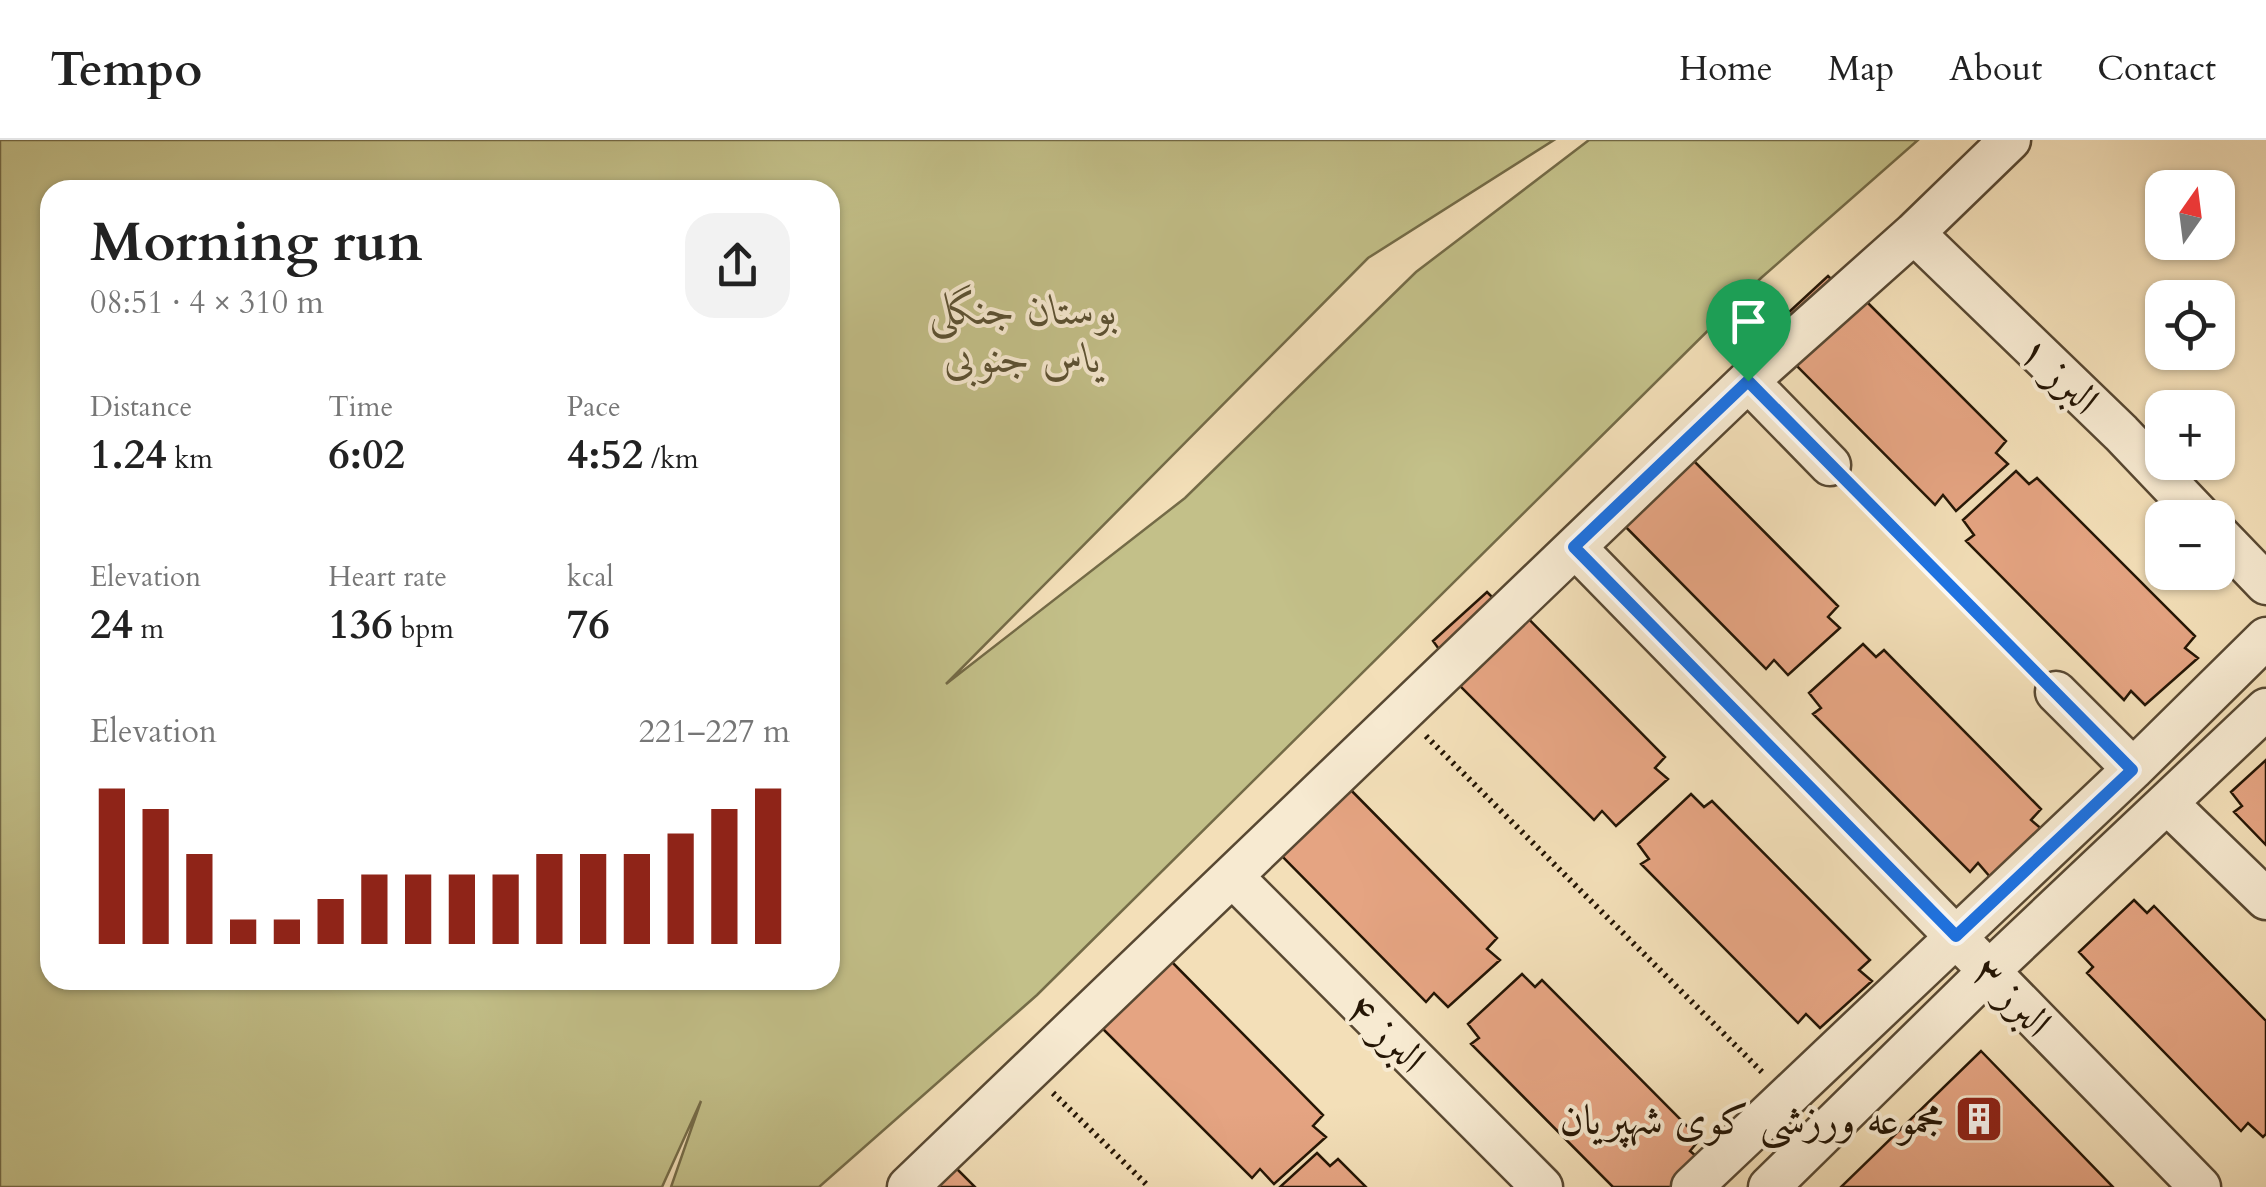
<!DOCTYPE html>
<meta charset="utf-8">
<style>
body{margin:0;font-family:Cardo,Amiri,serif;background:#f2f2f2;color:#222;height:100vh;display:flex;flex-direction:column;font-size:38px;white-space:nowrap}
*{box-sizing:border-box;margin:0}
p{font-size:32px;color:#767676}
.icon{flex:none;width:55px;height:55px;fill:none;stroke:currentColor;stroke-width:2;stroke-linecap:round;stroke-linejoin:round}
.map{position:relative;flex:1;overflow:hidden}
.side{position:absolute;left:40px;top:40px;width:800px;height:810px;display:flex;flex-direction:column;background:#fff;border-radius:30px;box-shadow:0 2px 8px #0004}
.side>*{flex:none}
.needle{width:65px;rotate:14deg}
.buttons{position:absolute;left:2145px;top:30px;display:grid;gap:20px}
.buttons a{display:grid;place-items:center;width:90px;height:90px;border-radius:20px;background:#fff;box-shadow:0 2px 8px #0004;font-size:50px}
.pin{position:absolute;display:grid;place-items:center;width:85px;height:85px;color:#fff;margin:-102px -42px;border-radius:50% 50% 50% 0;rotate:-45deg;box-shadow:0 0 10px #0007}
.pin .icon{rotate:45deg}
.round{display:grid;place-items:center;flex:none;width:105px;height:105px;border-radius:30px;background:#f2f2f2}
.summary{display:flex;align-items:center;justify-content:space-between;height:170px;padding:0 50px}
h1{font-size:55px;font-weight:700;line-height:75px}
.stats{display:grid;grid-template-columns:repeat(3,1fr);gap:15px;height:170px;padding:10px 50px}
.stats div{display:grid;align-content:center}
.stats b{font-size:42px;font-weight:700}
.stats small{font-size:28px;font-weight:400}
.stats p{font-size:28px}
.chart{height:280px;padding:20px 50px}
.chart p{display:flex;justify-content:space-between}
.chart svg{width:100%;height:180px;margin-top:10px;stroke:#8f2418;stroke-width:6}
header{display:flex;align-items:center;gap:60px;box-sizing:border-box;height:140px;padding:0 50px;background:#fff;border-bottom:2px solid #e0e0e0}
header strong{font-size:48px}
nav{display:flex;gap:55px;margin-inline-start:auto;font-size:35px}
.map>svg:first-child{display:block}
</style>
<header>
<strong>Tempo</strong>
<nav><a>Home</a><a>Map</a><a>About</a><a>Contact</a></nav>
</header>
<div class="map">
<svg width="2266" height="1047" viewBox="0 0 2266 1047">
<rect width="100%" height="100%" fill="#f3dfb8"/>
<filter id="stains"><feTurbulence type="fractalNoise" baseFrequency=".002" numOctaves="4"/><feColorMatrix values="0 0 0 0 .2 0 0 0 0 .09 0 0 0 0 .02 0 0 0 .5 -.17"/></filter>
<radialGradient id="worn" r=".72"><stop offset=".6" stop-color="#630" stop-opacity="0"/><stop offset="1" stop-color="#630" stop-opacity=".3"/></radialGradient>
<!-- green -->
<path fill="#c3c089" stroke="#746b47" stroke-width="2.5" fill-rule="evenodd" d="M0,0H1554L1368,118L946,544L1185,358L1416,132L1589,0H1918L1761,138L1037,855L819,1047H671L701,961L662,1047H0ZM830,50V840H50V50Z"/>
<!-- building -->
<path fill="#e5a482" stroke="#251605" stroke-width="2.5" d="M1828,136L1841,149L1848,143L2006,301L1996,313L2008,324L1956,371L1943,355L1935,365L1777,206L1785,200L1774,186Z
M1680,307L1838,466L1828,477L1840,488L1788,535L1774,520L1766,529L1609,370Z
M2016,331L2029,344L2037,338L2195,496L2185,508L2198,518L2145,565L2131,551L2124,560L1966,401L1974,395L1963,380Z
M1487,452L1500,465L1508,458L1665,617L1655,628L1668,639L1616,686L1602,671L1594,680L1436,522L1444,516L1433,501Z
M1863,504L1876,517L1884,510L2041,669L2031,680L2044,691L1991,738L1978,723L1970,732L1813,574L1821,568L1809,553Z
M2266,620V705L2234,672L2242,666L2231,652Z
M1340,639L1497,798L1487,809L1500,820L1448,867L1434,853L1426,862L1269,703Z
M1691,654L1704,667L1712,661L1870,820L1859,830L1872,841L1820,888L1806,874L1798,883L1641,724L1649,719L1638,704Z
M2134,760L2147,773L2154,766L2266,881V994L2263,997L2248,983L2241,991L2087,833L2093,827L2079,812Z
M1166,816L1323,975L1313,986L1326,997L1274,1044L1260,1029L1252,1038L1094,880Z
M1522,834L1535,847L1542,840L1700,999L1690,1011L1702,1021L1674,1047H1613L1471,904L1479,898L1468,884Z
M1981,911L2113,1047H1841Z
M1317,1013L1330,1026L1338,1019L1366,1047H1280Z
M951,1023L975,1047H897Z"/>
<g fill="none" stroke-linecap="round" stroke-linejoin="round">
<!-- minor casing -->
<g stroke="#584832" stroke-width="45">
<path id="minor" d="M1914,93L2121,293L2202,378
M1748,241L1830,325
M2218,394L2266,444
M1575,407L2200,1047
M2056,552L2133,629
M2168,664L2266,759
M1233,737L1542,1047
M908,1047L1748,241L1914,93L2010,0
M1692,1047L2133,629L2266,498
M1769,1047L1989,831L2266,569"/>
</g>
<!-- path -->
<path stroke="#251605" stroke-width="6" stroke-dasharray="2.5 5" stroke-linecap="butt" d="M1852,347L2033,530
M1426,596L1764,934
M1053,953L1149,1047"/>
<!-- minor -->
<use href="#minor" stroke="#f7ead1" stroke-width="40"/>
</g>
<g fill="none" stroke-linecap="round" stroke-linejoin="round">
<!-- route casing -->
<g stroke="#fff" stroke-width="20">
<path id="route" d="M1748,241L2132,630L1956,796L1574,407Z"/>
</g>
<!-- route -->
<use href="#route" stroke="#1a73e8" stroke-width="12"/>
</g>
<!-- icons -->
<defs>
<g id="building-square" transform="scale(2.5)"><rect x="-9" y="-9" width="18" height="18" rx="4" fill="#8f2418" stroke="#f7ead1"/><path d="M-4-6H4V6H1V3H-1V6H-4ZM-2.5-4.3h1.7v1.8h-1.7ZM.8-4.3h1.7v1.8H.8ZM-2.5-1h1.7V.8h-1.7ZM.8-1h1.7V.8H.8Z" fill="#fff"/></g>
</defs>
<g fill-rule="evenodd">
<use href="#building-square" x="1979" y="979"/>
</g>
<g text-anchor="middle" stroke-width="8" stroke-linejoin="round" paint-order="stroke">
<!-- park labels -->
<g font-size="42" font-style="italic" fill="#5c5233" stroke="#f7ead1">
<text x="1023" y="184">بوستان جنگلی<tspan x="1023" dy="48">یاس جنوبی</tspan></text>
</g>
<!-- street labels -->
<g font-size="42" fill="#251605" stroke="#f7ead1">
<text transform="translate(2060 234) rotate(44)" y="15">البرز ۱</text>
<text transform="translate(2013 856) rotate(46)" y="15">البرز ۳</text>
<text transform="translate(1387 892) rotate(45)" y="15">البرز ۴</text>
</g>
<!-- poi labels -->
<g font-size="42" fill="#251605" stroke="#f7ead1" text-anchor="end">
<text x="1944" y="994">مجموعه ورزشی کوی شهپریان</text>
</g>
</g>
<rect width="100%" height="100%" filter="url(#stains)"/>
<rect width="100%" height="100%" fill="url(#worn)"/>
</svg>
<div class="buttons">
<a><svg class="needle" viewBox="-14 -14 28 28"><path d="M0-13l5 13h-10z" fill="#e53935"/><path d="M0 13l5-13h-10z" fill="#767676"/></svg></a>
<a><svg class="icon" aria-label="locate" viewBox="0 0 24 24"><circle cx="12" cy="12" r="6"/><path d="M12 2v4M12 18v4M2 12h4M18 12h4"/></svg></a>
<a>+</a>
<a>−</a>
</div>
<div class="pin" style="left:1748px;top:241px;background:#1e9e55"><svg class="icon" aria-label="arrive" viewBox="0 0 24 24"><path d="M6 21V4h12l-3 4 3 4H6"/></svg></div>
<section class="side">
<div class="summary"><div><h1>Morning run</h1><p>08:51 · 4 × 310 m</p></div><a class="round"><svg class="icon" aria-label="share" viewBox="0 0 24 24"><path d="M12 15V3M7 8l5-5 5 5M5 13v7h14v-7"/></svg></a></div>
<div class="stats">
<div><p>Distance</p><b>1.24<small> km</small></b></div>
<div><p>Time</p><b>6:02</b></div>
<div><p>Pace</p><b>4:52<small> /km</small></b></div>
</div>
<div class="stats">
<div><p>Elevation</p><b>24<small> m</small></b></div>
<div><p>Heart rate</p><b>136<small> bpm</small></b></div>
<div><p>kcal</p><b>76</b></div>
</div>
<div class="chart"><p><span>Elevation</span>221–227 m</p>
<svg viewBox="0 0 160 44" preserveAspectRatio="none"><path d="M5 44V6M15 44V11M25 44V22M35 44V38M45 44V38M55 44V33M65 44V27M75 44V27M85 44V27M95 44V27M105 44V22M115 44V22M125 44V22M135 44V17M145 44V11M155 44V6"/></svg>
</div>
</section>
</div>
